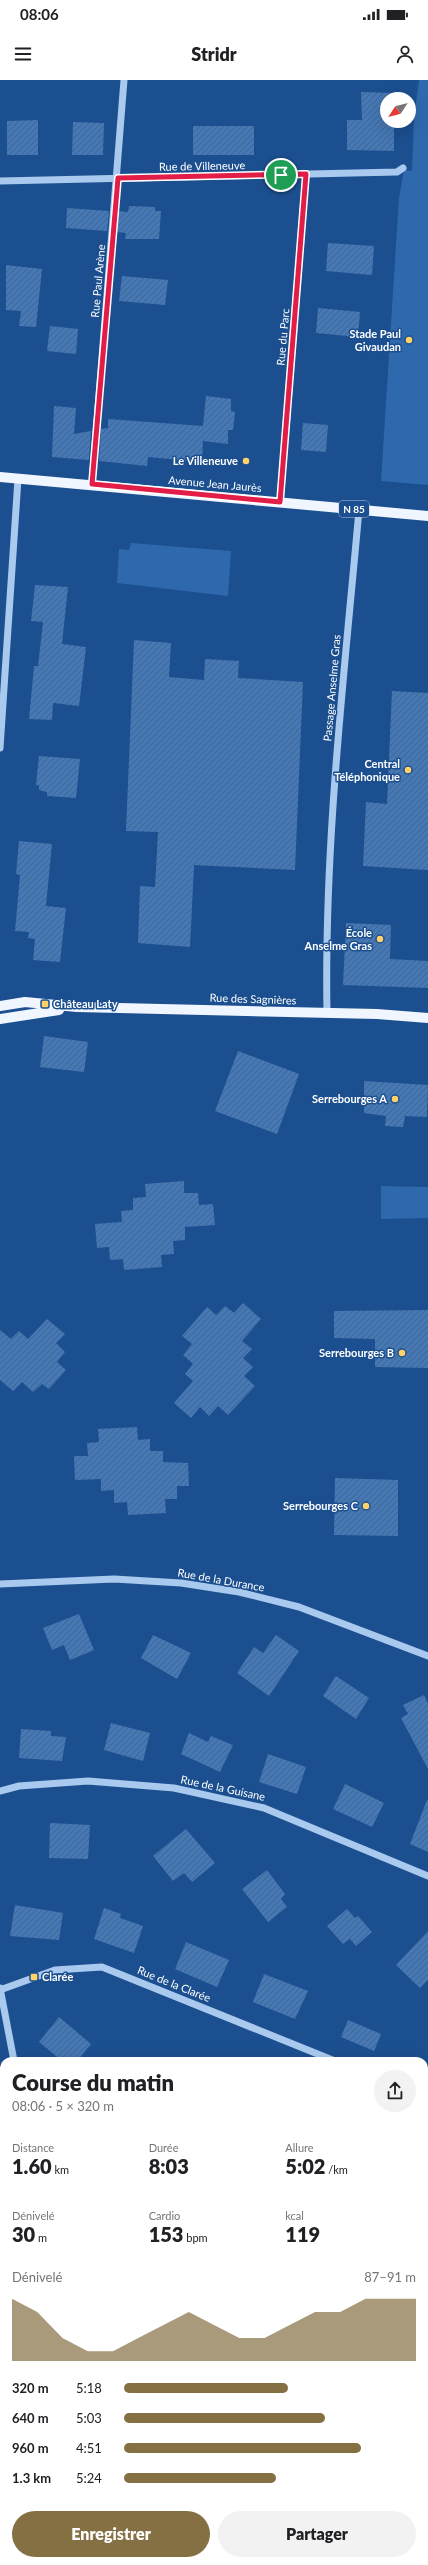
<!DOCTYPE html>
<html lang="fr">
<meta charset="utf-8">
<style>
body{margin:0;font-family:Lato,sans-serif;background:#f2f2f2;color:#202124;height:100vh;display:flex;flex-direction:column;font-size:15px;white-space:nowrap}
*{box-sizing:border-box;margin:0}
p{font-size:13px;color:#757577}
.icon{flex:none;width:22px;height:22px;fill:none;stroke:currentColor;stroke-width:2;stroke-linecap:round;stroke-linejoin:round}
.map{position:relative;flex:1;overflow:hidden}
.details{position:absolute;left:0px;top:1977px;width:428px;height:508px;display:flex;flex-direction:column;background:#fff;border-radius:12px 12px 0 0;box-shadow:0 4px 16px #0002}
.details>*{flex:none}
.needle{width:26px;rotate:234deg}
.fabs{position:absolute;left:380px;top:12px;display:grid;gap:8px}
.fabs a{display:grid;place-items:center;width:36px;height:36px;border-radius:50%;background:#fff;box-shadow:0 4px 16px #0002;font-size:20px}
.pin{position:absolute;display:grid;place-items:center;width:34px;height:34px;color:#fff;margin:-17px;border:2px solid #fff;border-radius:50%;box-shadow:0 1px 4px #0007}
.round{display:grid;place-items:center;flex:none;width:42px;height:42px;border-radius:21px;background:#f2f2f2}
.summary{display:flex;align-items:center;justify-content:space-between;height:68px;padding:0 12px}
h1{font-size:22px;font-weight:800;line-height:30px}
.stats{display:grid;grid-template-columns:repeat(3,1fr);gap:6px;height:68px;padding:4px 12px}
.stats div{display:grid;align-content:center}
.stats b{font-size:20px;font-weight:800}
.stats small{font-size:11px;font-weight:400}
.stats p{font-size:11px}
.chart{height:112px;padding:8px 12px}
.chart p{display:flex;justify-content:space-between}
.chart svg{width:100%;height:72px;margin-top:4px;fill:#847042;opacity:.7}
.cta{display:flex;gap:8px;margin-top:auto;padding:8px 12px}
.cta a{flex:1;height:46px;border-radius:24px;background:#847042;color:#fff;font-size:16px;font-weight:800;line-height:46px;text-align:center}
.cta a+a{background:#f2f2f2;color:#202124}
ul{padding:0 12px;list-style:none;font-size:13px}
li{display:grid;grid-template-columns:64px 48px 1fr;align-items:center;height:30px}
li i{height:10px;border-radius:5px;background:#847042}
.status{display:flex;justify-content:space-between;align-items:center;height:28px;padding:0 20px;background:#fff;direction:ltr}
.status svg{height:11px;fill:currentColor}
header{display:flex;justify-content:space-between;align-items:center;height:52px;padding:0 12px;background:#fff;font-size:18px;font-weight:800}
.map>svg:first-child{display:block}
</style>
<div class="status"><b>08:06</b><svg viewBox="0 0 49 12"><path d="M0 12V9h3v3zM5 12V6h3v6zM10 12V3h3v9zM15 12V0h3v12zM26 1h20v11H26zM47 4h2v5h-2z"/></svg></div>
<header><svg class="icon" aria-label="menu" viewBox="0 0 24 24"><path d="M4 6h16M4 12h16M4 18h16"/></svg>Stridr<svg class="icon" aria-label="person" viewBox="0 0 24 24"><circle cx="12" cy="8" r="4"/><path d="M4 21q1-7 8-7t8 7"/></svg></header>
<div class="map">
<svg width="428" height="2485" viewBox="0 0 428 2485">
<defs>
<pattern id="building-hatch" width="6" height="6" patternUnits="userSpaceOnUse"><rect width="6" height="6" fill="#4478b7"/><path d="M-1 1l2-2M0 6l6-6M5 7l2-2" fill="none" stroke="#486282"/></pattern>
</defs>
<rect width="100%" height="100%" fill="#1b4f8f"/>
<!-- park -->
<path fill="#2e69ad" d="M419,0H428V405L381,401L399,118L404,90L412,91L414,37Z
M131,463L231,471L228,516L117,503L119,469L129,470Z
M381,1106L428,1107V1138L381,1139Z"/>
<!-- building -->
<path fill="url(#building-hatch)" d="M361,12L394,13V19H387V41H394V71L347,70V40H362Z
M38,40V75H7V41Z
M73,42L104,43L103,75H72Z
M193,46H254V75H193Z
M129,126L155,127V131H161L159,159H125L126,153L117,152L119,131L128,132Z
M67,128L109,131L107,151L66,148Z
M328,163L374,166L372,195L326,191Z
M6,185L42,189L36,247L19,246L21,231L6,230Z
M122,196L168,200L165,225L119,221Z
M318,228L360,232L358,257L316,253Z
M50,246L78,249L76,274L47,271Z
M206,316L231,319V331L235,332L233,350H228V364L203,361L202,382L148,377L147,386L99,381L101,349L108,348V339L203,346Z
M54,326L76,328L74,354L91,351L89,380L52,377Z
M303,343L328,345L326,372L301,370Z
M35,505L68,507L62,564L86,567L79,626L53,623L52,640L29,639L34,586H38L43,542L31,541Z
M134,560L171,563L169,597L204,600L205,579L239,581L238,598L303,602L295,790L194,785L190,867L138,863L140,806L155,807L158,752L126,751Z
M392,611L428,613V790L363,786L366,722L387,724Z
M39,676L80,679L76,718L47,716V712L39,710V705H36Z
M19,761L52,764L46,826L66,828L60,882L33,880L35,859L28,858L29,852L15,851L20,795L16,794Z
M346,843L391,845L390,879L428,881V908L343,905Z
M44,956L88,962L84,992L40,987Z
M238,971L299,994L277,1054L215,1031Z
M364,1001L428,1005L427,1037L405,1036L403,1047L385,1046L386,1036L364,1033Z
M184,1101V1113H198L199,1125L213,1124L215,1145L185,1147V1160L173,1161L174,1174L161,1175L162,1187L124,1190L123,1179L110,1180L109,1167L97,1168L95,1144L122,1142L121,1131L133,1130V1118L146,1117L145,1104Z
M243,1223L261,1239L242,1261L252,1269L243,1278L253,1287L244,1296L255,1306L228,1335L218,1326L209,1336L200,1327L191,1338L174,1323L193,1301L185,1294L193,1284L183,1275L192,1264L182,1256L207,1227L216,1235L225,1226L234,1233Z
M428,1230V1288L375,1287V1259L334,1258V1231Z
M47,1239L65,1254L56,1263L65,1272L57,1282L66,1290L49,1309L42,1304L33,1312L22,1302L13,1311L0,1300V1250L11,1259L19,1251L28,1259Z
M137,1347L138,1360L150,1359V1371H163V1382L188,1383L189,1406H177V1419H165L166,1433L128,1435L127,1422L114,1423V1410L101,1411V1399L75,1400L74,1376H88L87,1363L99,1362L98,1349Z
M335,1398L398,1400V1456L334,1455Z
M79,1534L94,1570L70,1580L64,1565L52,1570L43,1548Z
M153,1555L191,1573L177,1599L141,1578Z
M276,1555L299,1571L269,1616L237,1593L254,1567L263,1573Z
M336,1596L369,1618L356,1639L323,1616Z
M424,1615L428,1624V1689L401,1638L408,1634L403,1625Z
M111,1643L150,1653L143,1681L104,1670Z
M21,1649L51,1651V1656L66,1657L62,1681L19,1678Z
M189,1653L208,1662L211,1656L233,1665L220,1692L181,1674Z
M268,1674L306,1687L297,1714L259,1702Z
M345,1704L384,1723L372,1747L333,1729Z
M427,1720H428V1772L410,1764Z
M50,1743L90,1745L88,1779L49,1778Z
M186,1749L215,1783L192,1802L184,1793L173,1801L153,1776Z
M267,1790L285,1814L281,1819L287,1827L268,1842L242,1809Z
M15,1825L63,1833L59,1860L10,1856Z
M104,1828L121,1834L120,1838L143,1846L134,1873L94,1859Z
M347,1829L355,1838L358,1836L372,1852L356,1866L350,1859L343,1864L327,1846Z
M428,1851V1900L420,1908L396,1885Z
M186,1862L229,1880L217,1907L175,1889Z
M264,1894L308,1911L295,1939L253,1922Z
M59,1937L91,1964L77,1981H62L39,1962Z
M348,1940L381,1954L374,1971L341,1957Z"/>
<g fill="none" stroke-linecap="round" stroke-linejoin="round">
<!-- minor -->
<path stroke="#a9c9ee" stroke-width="7" d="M0,101L397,92L403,88
M92,404L124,0
M280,422L306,94
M0,668L18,399
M327,933C324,765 344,597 359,430
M0,1504L114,1499L181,1503L239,1512L299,1527L428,1576
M0,1711L19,1706L88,1701L174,1708L264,1728L428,1796
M0,1908L14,1981
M0,1910L55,1890L102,1887L335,1981
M424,2017L428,2018
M424,2234L428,2236
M152,2485V2481"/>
<!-- major -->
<path stroke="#f0f6ff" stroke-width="10" d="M0,397L428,436
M0,926L25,922L77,927L377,934L428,938
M0,939L59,930"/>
<!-- rail -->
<path stroke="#fff" stroke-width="3" stroke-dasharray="7 3" stroke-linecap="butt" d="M0,2194L4,2196
M424,2428L428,2430"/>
</g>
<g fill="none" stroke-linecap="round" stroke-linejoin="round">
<!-- route casing -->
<g stroke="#fff" stroke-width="8">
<path id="route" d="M306,94L280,422L92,404L118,98Z"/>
</g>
<!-- route -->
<use href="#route" stroke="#e11d48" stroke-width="5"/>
</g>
<!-- markers -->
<g fill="#ffd166" stroke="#1b4f8f" stroke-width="1.5">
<circle cx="409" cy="260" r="4"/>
<circle cx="246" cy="381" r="4"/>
<circle cx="408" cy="690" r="4"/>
<circle cx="380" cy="859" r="4"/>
<rect x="41" y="920" width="8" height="8" rx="2"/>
<circle cx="395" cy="1019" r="4"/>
<circle cx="402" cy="1273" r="4"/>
<circle cx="366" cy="1426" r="4"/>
<rect x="30" y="1893" width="8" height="8" rx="2"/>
</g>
<g text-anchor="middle" stroke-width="3" stroke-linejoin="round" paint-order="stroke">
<!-- shield labels -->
<rect fill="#1b4f8f" stroke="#bbcadd" stroke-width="1" x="339" y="421" width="30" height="16" rx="3"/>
<g font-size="10" font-weight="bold" fill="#fff">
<text x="354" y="433">N 85</text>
</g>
<!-- street labels -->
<g font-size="11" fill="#fff" stroke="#1b4f8f">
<text transform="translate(202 86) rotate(-1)" y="4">Rue de Villeneuve</text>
<text transform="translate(98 201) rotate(-85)" y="4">Rue Paul Arène</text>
<text transform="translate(283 257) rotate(-85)" y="4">Rue du Parc</text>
<text transform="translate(215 404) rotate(5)" y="4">Avenue Jean Jaurès</text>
<text transform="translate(332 608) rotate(-85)" y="4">Passage Anselme Gras</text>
<text transform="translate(253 919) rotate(2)" y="4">Rue des Sagnières</text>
<text transform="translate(221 1500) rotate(10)" y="4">Rue de la Durance</text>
<text transform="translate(223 1708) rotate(12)" y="4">Rue de la Guisane</text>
<text transform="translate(174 1904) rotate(22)" y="4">Rue de la Clarée</text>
</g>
<!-- poi labels -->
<g font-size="11" font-weight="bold" fill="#fff" stroke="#1b4f8f" text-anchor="end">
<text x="401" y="258">Stade Paul<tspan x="401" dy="13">Givaudan</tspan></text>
<text x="238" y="385">Le Villeneuve</text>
<text x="400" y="688">Central<tspan x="400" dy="13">Téléphonique</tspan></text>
<text x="372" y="857">École<tspan x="372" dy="13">Anselme Gras</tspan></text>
<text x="53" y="928" text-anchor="start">Château Laty</text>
<text x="387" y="1023">Serrebourges A</text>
<text x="394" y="1277">Serrebourges B</text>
<text x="358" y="1430">Serrebourges C</text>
<text x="42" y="1901" text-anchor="start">Clarée</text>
</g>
</g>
</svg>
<div class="fabs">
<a><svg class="needle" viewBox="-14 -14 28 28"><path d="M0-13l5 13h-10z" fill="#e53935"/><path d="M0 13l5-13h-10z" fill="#757577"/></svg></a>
</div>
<div class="pin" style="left:281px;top:95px;background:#1e9e55"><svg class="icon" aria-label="arrive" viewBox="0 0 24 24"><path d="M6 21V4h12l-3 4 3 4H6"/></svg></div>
<section class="details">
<div class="summary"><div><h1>Course du matin</h1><p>08:06 · 5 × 320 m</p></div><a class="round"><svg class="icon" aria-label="share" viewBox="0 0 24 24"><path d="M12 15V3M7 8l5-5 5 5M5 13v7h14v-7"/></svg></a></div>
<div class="stats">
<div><p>Distance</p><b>1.60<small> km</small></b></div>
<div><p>Durée</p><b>8:03</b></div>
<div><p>Allure</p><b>5:02<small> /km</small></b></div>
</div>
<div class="stats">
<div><p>Dénivelé</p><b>30<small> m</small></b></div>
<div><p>Cardio</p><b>153<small> bpm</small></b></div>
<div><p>kcal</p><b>119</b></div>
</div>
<div class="chart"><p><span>Dénivelé</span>87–91 m</p>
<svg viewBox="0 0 160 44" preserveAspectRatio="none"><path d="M0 44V6L10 14L20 30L30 38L40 38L50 30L60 22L70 14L80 22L90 30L100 30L110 22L120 14L130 14L140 6L150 6L160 6V44z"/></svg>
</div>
<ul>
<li><b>320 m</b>5:18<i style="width:56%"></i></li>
<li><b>640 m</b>5:03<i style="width:69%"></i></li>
<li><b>960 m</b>4:51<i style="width:81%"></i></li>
<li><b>1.3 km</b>5:24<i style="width:52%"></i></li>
</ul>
<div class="cta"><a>Enregistrer</a><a>Partager</a></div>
</section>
</div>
